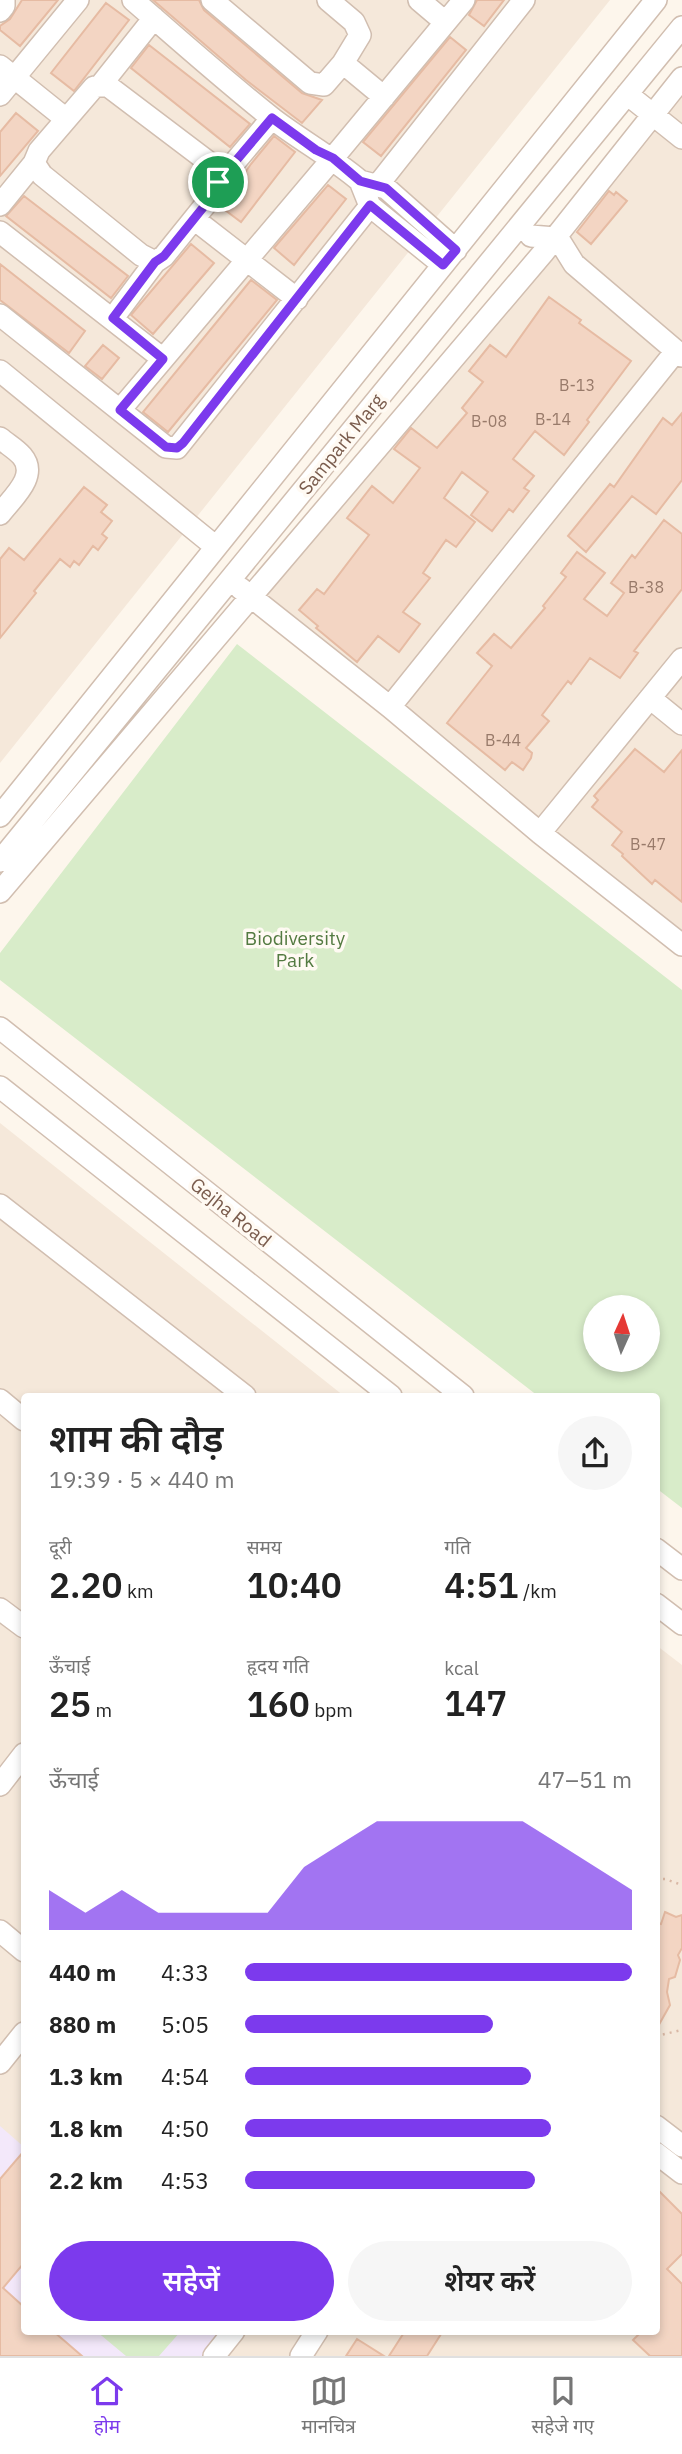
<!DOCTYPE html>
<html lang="hi">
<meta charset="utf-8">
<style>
body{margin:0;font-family:"IBM Plex Sans","Noto Sans Devanagari",sans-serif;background:#f6f6f6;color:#222;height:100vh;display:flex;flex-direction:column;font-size:26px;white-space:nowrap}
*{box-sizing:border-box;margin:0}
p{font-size:23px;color:#767676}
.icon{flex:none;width:38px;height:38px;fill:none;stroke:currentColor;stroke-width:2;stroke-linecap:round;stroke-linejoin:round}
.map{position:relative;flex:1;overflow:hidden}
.sheet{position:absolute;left:21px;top:1393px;width:639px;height:942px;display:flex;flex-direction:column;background:#fff;border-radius:7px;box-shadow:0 4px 10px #0003}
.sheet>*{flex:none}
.needle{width:46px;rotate:3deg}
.fabs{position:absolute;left:583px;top:1295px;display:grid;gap:14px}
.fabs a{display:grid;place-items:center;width:77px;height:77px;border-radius:50%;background:#fff;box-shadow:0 4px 10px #0003;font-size:35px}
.pin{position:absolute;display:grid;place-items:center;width:60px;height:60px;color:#fff;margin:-30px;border:4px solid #fff;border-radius:50%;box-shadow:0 2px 7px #0007}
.round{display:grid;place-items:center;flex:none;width:74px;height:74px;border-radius:37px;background:#f6f6f6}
.summary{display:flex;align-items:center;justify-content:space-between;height:119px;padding:0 28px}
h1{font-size:38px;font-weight:600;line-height:52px}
.figures{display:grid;grid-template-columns:repeat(3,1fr);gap:10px;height:119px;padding:7px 28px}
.figures div{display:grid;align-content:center}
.figures b{font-size:35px;font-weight:600}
.figures small{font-size:19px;font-weight:400}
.figures p{font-size:19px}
.chart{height:196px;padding:14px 28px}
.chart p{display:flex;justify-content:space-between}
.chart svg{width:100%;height:126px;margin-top:7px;fill:#7c3aed;opacity:.7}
.button{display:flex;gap:14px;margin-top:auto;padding:14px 28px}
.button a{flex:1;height:80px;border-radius:42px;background:#7c3aed;color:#fff;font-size:28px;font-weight:600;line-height:80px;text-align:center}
.button a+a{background:#f6f6f6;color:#222}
ul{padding:0 28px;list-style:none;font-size:23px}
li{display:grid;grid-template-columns:112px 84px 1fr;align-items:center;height:52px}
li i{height:18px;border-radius:9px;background:#7c3aed}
.dock{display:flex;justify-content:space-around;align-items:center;height:98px;border-top:2px solid #e0e0e0;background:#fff;font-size:19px;color:#767676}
.dock a{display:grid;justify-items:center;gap:4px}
.dock .on{color:#7c3aed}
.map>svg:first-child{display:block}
</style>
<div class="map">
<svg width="682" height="2356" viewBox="0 0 682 2356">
<rect width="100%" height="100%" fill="#fdf6ec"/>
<!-- residential -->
<path fill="#f5e8da" d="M0,0H610L0,763Z
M682,91V938L259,603Z
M0,1123L344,1396H24V2331H656V1645L682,1665V2356H0Z"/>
<!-- education -->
<path fill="#f3e8fa" d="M0,2126L24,2147V2331H230L209,2356H0Z"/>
<!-- green -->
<path fill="#d8ecc9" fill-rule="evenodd" d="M237,644L682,990V1508L656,1488V1396H538L0,980V953ZM648,1307V1360H595V1307Z
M96,2331H181L159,2356H126Z"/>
<!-- building -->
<path fill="#f3d5c3" stroke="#e6bba3" stroke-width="2" d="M22,0H58L20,46L0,30V26L10,19Z
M153,0H199L204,10L302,93L322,100L302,123L246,80Z
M477,0H504L484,26L469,15Z
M106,3L129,20L74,91L51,73Z
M450,37L466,50L381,156L363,142Z
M149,45L250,124L230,147L131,68Z
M16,113L38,131L0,176V132Z
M274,136L295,152L241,222L221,207L251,164Z
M328,185L346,199L294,265L274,248Z
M609,191L614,195L616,192L627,201L591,244L577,232Z
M24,196L128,276L111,298L6,216Z
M191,244L214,263L153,334L131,315Z
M0,264L85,331L69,353L0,300Z
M251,280L277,300L168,432L143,412Z
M549,297L581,320L579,323L631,361L587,420L589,422L564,455L535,431L513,459L534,476L524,488L529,491L513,512L509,509L492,531L471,515L488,492L462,472L444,498L475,522L456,547L446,540L423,573L430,578L403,612L420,624L399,652L378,636L357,662L316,628L318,626L299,610L317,589L324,594L369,535L347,518L372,486L393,503L420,468L394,449L411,428L437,448L467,413L462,408L483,382L469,371L490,345L506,357Z
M103,345L119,358L102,379L85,366Z
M682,413V480L656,514L632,496L586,552L568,536L610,484L614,487L663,418L672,425Z
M84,487L107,505L101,512L112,521L102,534L107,538L98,550L93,546L79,565L74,561L70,567L60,559L34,591L36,593L0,638V559L9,548L24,560Z
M664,520L682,534V589L634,651L638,653L620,678L590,658L571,684L568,681L542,715L549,721L526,748L532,753L531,758L523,770L512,762L505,770L447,723L492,666L477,653L494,634L511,648L545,608L543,606L566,577L561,573L577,552L605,573L584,599L607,616L624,593L611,583L632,555L635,558Z
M635,749L664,772L682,750V902L655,880L652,884L622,856L623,854L612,845L622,832L592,807L598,800L594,796Z
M665,1912L676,1917L682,1915V1948L678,1955L680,1960L675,1977L669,1979L667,1992L670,2005L656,2030V1923L661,1924Z
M24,2151V2263L3,2288L24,2307V2331H53L82,2356H0V2179Z
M656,2188L682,2214V2254L667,2269L682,2284V2356H650L633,2340L642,2331H656Z
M405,2331H443L427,2356H389Z
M357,2339L384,2356H346Z"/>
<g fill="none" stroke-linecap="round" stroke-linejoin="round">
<!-- minor casing -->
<g stroke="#d1beb0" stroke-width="24">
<path id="minor" d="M133,0C179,40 225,81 273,119C302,141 333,158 360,181
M212,0L310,83L324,85L343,63
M328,0L354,22L360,35L343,63L384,97
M419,0L445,22
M0,11L4,6V0
M0,66L66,119
M100,86H108L215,167L218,189L164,256L155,262L141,255L42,175L34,163L39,151L94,87Z
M100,86L154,18
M627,94L682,138
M0,95L78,0
M218,182L272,118
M377,186L524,0
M0,205L34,163
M194,219L297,299
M0,232L163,359
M531,236L555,238L561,243L574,264L682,356
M443,265L370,206L360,181L386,188L456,250
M0,315L166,447L177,448L370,206
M113,318L155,262
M0,371L216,547
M120,410L333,158L464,0
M0,438C7,444 16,449 22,456C39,476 12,498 0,514
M240,588L390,707L540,833L682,945
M650,698L682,724
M390,707L676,351
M0,816L656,0
M540,833L682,659
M0,861L682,27
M0,892L543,253L682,78
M0,1028L463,1396
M0,1087L391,1396
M0,1205L245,1396
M0,1400L24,1420
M656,1549L682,1569
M656,1604L682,1624
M0,1609L24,1627
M0,1785L24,1754
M0,1931L24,1951
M0,2063L24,2033
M656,2126L682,2146
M656,2153L682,2173
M214,2356L234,2331
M301,2356L317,2331"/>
</g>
<!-- path -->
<path stroke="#d9b8a5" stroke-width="2.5" stroke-dasharray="2 5" stroke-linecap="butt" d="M656,1879H665L682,1885
M656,2036L682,2030"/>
<!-- minor -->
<use href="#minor" stroke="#fff" stroke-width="21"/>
</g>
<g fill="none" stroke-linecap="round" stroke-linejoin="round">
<!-- route casing -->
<g stroke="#fff" stroke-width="14">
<path id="route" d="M272,118L316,150L333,158L360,181L386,188L456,250L443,265L370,205L183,443L177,448L166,447L120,410L163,359L113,318L155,262L164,256L218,189V182Z"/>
</g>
<!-- route -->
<use href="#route" stroke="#7c3aed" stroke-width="9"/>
</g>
<g text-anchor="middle" stroke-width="7" stroke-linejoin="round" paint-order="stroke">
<!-- number labels -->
<g font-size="16" fill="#987a6a">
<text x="577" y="391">B-13</text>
<text x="553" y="425">B-14</text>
<text x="489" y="427">B-08</text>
<text x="646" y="593">B-38</text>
<text x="503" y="746">B-44</text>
<text x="648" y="850">B-47</text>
</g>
<!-- street labels -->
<g font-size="19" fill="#7a5c4d" stroke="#fffaf3">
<text transform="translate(341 444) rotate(-51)" y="7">Sampark Marg</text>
<text transform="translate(231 1212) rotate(39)" y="7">Gejha Road</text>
</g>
<!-- park labels -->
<g font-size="19" fill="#537a41" stroke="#fffaf3">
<text x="295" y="945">Biodiversity<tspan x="295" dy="22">Park</tspan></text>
</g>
</g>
</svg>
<div class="fabs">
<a><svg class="needle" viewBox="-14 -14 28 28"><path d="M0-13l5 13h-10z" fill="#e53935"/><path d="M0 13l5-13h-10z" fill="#767676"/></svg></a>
</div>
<div class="pin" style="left:218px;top:182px;background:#1e9e55"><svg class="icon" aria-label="arrive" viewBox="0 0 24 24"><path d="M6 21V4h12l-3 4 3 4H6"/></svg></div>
<section class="sheet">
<div class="summary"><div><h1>शाम की दौड़</h1><p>19:39 · 5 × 440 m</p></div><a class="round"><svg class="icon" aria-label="share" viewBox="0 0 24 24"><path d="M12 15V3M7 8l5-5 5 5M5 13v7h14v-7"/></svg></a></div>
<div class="figures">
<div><p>दूरी</p><b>2.20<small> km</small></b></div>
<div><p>समय</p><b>10:40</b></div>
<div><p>गति</p><b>4:51<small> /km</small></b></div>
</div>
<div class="figures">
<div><p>ऊँचाई</p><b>25<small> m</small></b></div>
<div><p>हृदय गति</p><b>160<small> bpm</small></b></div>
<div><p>kcal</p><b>147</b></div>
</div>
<div class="chart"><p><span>ऊँचाई</span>47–51 m</p>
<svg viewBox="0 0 160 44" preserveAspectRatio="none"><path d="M0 44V30L10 38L20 30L30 38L40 38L50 38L60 38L70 22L80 14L90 6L100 6L110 6L120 6L130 6L140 14L150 22L160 30V44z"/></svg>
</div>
<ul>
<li><b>440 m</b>4:33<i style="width:100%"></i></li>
<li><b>880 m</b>5:05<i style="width:64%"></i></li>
<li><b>1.3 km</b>4:54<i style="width:74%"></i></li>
<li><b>1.8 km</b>4:50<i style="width:79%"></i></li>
<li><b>2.2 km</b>4:53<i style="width:75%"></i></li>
</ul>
<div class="button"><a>सहेजें</a><a>शेयर करें</a></div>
</section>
</div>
<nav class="dock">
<a class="on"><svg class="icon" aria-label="home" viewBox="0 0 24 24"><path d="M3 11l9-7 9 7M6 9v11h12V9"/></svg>होम</a>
<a><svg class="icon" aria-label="map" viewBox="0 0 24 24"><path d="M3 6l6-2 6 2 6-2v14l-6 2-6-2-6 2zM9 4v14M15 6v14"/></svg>मानचित्र</a>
<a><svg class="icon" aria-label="saved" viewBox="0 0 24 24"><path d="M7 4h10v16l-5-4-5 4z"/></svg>सहेजे गए</a>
</nav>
